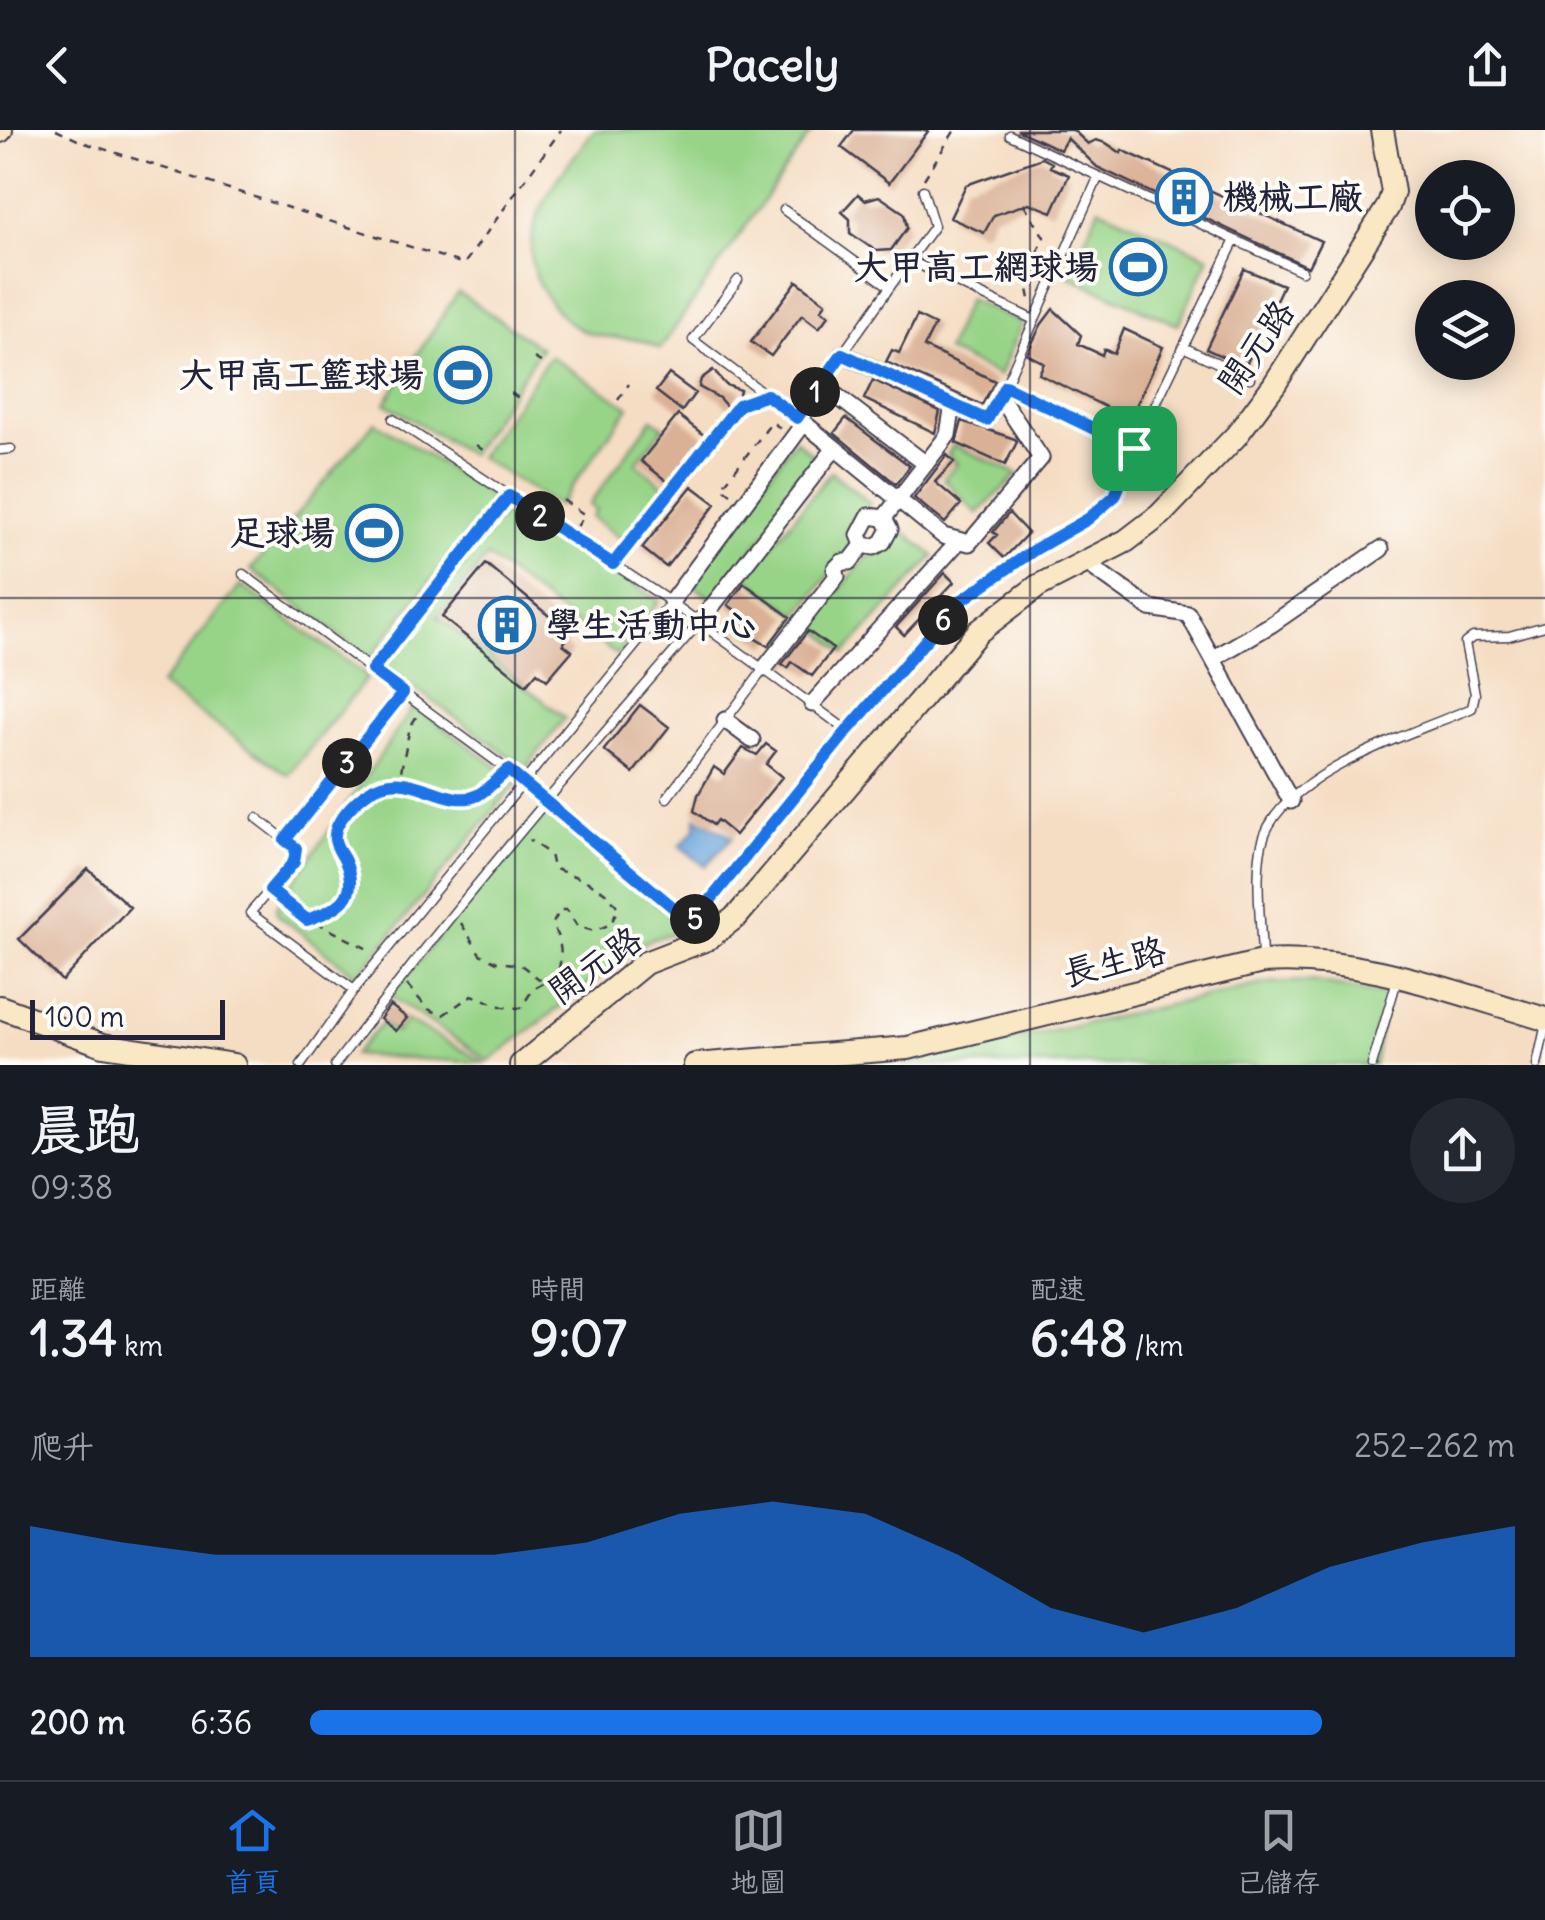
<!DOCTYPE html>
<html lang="zh-TW">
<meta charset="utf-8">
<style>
body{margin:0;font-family:Delius,"LXGW WenKai TC",sans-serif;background:#242831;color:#f1f3f6;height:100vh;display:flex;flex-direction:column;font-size:38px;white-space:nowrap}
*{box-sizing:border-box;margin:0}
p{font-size:32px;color:#9ea1a6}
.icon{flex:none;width:55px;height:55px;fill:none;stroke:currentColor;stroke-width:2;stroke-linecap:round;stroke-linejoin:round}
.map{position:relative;height:935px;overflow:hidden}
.drawer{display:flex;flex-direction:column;background:#171b24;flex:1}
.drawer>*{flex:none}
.controls{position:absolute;left:1415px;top:30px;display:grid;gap:20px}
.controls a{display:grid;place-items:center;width:100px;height:100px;border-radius:50%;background:#171b24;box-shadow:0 5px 25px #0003;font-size:50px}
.scale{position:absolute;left:30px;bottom:25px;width:195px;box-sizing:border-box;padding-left:10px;border:5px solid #22223b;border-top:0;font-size:28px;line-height:35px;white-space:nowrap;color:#22223b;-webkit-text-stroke:8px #fdfcf7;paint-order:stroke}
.pin{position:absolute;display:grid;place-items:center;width:85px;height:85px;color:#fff;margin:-42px;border-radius:20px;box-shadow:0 5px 15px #0006}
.km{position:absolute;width:50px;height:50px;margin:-25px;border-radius:50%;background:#222;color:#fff;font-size:28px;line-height:50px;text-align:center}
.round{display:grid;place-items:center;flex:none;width:105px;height:105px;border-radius:52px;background:#242831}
.headline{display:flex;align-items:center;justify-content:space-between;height:170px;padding:0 30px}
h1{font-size:55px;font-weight:700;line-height:75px}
.metrics{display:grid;grid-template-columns:repeat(3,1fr);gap:15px;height:170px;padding:10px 30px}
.metrics div{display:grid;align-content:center}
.metrics b{font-size:50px;font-weight:700}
.metrics small{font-size:28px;font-weight:400}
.metrics p{font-size:28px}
.chart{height:280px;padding:20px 30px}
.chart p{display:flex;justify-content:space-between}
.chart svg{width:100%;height:180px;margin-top:10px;fill:#1a73e8;opacity:.7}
ul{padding:0 30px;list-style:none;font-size:32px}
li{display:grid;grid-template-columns:160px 120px 1fr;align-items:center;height:75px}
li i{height:25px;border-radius:12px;background:#1a73e8}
header{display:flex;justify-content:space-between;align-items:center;height:130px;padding:0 30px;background:#171b24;font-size:45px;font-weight:700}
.tab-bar{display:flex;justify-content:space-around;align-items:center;height:140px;border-top:2px solid #363941;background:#171b24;font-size:28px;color:#9ea1a6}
.tab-bar a{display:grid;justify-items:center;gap:5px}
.tab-bar .selected{color:#1a73e8}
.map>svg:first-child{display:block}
</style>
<header><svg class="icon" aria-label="back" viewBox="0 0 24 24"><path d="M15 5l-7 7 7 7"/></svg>Pacely<svg class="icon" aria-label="share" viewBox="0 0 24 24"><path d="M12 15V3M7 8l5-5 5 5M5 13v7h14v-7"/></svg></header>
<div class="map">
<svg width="1545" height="935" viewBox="0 0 1545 935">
<rect width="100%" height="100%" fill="#fdfcf7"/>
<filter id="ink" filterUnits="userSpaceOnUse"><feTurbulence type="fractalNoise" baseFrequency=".01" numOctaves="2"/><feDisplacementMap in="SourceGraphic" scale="20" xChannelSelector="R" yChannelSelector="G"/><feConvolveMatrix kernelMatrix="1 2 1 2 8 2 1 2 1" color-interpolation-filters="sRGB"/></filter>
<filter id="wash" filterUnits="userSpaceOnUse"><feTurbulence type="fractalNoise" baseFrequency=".0048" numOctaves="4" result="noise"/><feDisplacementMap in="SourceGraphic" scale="40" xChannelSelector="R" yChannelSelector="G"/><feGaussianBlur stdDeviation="2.25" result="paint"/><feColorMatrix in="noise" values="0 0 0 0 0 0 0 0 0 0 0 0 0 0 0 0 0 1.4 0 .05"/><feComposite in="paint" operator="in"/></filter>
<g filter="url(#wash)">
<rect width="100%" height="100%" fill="#f5ddc3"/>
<!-- green -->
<path fill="#98d488" stroke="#5d7b62" stroke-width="2.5" d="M594,0H813L660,219C633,202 616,213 586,202C568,195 556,181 546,166C504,105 559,48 594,0Z
M1099,78L1209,127L1178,195L1068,146Z
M458,162L541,218L470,325L385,273Z
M968,169L1022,193L999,246L946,221Z
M550,226L629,277L558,376L479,327Z
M652,289L664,297L636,333L666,357L624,411L591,387L596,380L589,375Z
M375,292L495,368L369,529L251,439Z
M795,310L820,331L714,471L688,451Z
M953,315L1018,344L977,384L944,349L957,333L948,324Z
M831,342L870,373L855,395L853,414L798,485L746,447Z
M512,373L659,471L618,526L487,427L438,487L565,588L526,638L384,536Z
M899,397L934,426L845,523L811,494L865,429L889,417Z
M241,455L368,547L288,645L160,555Z
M414,576L518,651L357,846L278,785L276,778Z
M546,676L686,799L647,811L489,931L390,866Z
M1311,851L1386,865L1374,935H900L1267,853Z
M406,890L486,933L353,925L382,893L396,903Z"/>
<!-- water -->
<path fill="#68a4d9" stroke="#45638a" stroke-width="2.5" d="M696,687L733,707L705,736L680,716L696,698Z"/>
<g id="blocks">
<!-- building -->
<path fill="#dab195" d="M854,0H929L889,53L841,17Z
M1017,0H1073L1088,14L1096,10L1106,13L1121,23L1122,20L1321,111L1308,137L1097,37L1067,8L1060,20Z
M1042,28L1052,33L1050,37L1069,45L1052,82L1029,73L994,85L984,103L950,88L966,55Z
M858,64L865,70L879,66L904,83L907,98L891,120L876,121L850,103V89L842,82Z
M1244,139L1283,155L1245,237L1206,219Z
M797,151L826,173L821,180L829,185L819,198L802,185L771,226L751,212Z
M1053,179L1081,205L1078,214L1102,225L1104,219L1114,224L1124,199L1163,217L1130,289L1039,244L1044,233L1027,224L1041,195Z
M917,186L935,195L924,217L995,251L982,275L886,232L892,220L899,223Z
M713,240L726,255L740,260L738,268L727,277L719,268L699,257L701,249Z
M669,244L695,263L682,281L656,261Z
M873,250L940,281L935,303L864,269Z
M678,285L705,306L668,352L641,331Z
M846,288L910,336L896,354L834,303Z
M962,291L1015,309L1017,312L1005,335L956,313Z
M947,325L954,332L935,352L961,374L945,393L914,368Z
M692,356L716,374L666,437L642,418Z
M1009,383L1028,403L1004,428L989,413L997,405L993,402Z
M486,434L571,504L563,514L572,521L547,550L537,542L526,555L442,487Z
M945,443L954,452L904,505L896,497Z
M744,453L790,487L768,516L734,496L742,485L728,475Z
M808,501L833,519L812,546L792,532L788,538L782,534Z
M640,575L669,597L633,643L604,620Z
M766,614L776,621L766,634L782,647L735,705L717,690L713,695L694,681L698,665L714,637L724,644L743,618L757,625Z
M88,739L130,777L62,851L19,809Z
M390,875L407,888L396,901L380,889Z"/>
</g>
</g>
<g filter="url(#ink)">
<use href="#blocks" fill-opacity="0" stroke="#423e4f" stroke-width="2.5"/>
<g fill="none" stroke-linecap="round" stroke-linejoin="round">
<!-- lane casing -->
<g stroke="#423e4f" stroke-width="11">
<path id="lane" d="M1098,48L1005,256L1134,319
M784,80L890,157
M1235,110L1302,141
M909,130L934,96L923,60
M738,150L693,210L797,288L909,130L1034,190
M1183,217L1250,248
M393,289L671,472L848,601L958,473L1033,419L1088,389L1115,366L1134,319L1235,110L1010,5
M0,320L11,319
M509,366L372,540L524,652L692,793L848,601
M613,434L739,275L767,265
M243,444L372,540
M667,668L764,539
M257,688L296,718L294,732L250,783L354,860
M1262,827C1261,792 1253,735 1265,704C1290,641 1414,603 1472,578L1475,564L1465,513L1473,507L1509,506L1545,496
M301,935L354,860L671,472
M335,935C450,782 574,637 699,493
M1372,935L1397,850
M1537,935L1545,898"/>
</g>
<!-- street casing -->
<g stroke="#423e4f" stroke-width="19">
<path id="street" d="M821,254L926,334
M799,289L835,318
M863,415L859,405L869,386L884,388
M1085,432L1150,478L1188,484L1291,671
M671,472L804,293
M699,493L835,318L943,406L969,413L1041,328L1001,268L1005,256L987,290L842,224
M1214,528L1272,494L1381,419
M764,539L837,446L835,439L842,432H850L863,415L874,417L883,412L890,399L884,388L948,305L953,274
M812,574L959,411
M725,590L752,610"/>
</g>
<!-- secondary casing -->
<g stroke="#423e4f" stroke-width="26">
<path id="secondary" d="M0,1L1,0
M0,877L103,915L234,935
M521,935L645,833L707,809L737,786L978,502L1038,456L1126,411L1160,385L1236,306L1274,255L1388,77L1393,62L1382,0
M695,935L908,918L1262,832C1360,825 1452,862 1545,889"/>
</g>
<!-- path -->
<path stroke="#423e4f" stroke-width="2.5" stroke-dasharray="8 8" stroke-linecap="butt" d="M56,0L82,12L464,134L561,0
M924,49L955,0
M1024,74L1044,107L1026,149L1031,174
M534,228L544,234
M511,263L520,269
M618,270L629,254
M476,315L484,321
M731,364L722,357L772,292L780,298
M563,370L585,385L576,398
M388,651C408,654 460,671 475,666C484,663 493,652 500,646
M478,666L493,672
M292,701L397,571
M277,765C306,789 338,804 372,821
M307,790C395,755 323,737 336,698C345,674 381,654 401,641L410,597L418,584
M461,793L480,824L497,832L521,835L543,852
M407,855L428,879L443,885L472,865L503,877L521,878L533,859L557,846C563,826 562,812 552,795L560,780H567L577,796L594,801L611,794L618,778C605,755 576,747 553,738L550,724L529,710"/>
<!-- lane -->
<use href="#lane" stroke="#fff" stroke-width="8"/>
<!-- street -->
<use href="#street" stroke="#fff" stroke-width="15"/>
<!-- secondary -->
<use href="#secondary" stroke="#fae7c3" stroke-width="22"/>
</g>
</g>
<g fill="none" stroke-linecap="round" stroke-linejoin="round" filter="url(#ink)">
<!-- route casing -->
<g stroke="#fff" stroke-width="20">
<path id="route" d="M842,224L987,290L1005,256L1134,318L1115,366L1088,389L1034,420L958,473L848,600L692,793L508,640C499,648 488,659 478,665C445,681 407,633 368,662C355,671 332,693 335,710C336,717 342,725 345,731C361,769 338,778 307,790L270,760L294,732L296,718L285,710L403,563L372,540L509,366L613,434L739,275L767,265L797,288Z"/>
</g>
<!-- route -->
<use href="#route" stroke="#1a73e8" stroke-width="12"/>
</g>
<!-- grid -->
<path fill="none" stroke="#22223b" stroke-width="2.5" stroke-opacity="0.55" d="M515,0V935M1030,0V935M0,468H1545"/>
<!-- icons -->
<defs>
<g id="building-ring" transform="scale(2.875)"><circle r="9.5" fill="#fdfcf7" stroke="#1f6fb2" stroke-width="1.5"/><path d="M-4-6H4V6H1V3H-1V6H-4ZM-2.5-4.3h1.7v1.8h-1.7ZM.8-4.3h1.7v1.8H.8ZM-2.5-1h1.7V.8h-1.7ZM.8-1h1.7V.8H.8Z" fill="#1f6fb2"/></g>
<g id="stadium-ring" transform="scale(2.875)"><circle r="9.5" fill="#fdfcf7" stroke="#1f6fb2" stroke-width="1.5"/><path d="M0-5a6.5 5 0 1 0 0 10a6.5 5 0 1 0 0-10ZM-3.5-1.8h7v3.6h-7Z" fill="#1f6fb2"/></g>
</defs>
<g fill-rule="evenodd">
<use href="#building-ring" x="1184" y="67"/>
<use href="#stadium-ring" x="1138" y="137"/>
<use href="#stadium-ring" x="463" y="245"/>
<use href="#stadium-ring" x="374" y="403"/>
<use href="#building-ring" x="507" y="495"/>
</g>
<g text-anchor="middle" stroke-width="8" stroke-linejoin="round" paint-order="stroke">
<!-- poi labels -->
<g font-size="35" font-weight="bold" fill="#22223b" stroke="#fdfcf7" text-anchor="end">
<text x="1223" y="79" text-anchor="start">機械工廠</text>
<text x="1099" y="149">大甲高工網球場</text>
<text x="424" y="257">大甲高工籃球場</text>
<text x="335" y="415">足球場</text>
<text x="546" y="507" text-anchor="start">學生活動中心</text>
</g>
<!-- street labels -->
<g font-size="35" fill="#22223b" stroke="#fdfcf7">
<text transform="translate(1256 217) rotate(-55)" y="12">開元路</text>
<text transform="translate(1114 832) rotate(-14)" y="12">長生路</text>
<text transform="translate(595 835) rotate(-35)" y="12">開元路</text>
</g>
</g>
</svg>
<div class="controls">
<a><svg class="icon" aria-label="locate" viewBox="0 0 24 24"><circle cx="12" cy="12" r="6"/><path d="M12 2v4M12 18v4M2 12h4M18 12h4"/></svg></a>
<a><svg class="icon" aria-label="layers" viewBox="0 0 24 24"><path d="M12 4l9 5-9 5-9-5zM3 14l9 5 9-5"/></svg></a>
</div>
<div class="scale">100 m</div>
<div class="pin" style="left:1134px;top:318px;background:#1e9e55"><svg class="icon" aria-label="arrive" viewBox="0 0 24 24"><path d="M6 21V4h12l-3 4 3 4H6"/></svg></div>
<b class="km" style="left:815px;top:262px">1</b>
<b class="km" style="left:540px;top:386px">2</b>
<b class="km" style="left:347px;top:633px">3</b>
<b class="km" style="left:695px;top:789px">5</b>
<b class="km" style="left:943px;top:490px">6</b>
</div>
<section class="drawer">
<div class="headline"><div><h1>晨跑</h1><p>09:38</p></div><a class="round"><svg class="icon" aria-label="share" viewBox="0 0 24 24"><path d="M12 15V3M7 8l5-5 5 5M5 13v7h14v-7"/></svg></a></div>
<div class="metrics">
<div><p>距離</p><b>1.34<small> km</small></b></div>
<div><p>時間</p><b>9:07</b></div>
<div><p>配速</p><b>6:48<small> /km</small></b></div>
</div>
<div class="chart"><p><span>爬升</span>252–262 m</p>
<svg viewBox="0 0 160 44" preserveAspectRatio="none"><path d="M0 44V12L10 16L20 19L30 19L40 19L50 19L60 16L70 9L80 6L90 9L100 19L110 32L120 38L130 32L140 22L150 16L160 12V44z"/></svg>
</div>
<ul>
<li><b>200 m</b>6:36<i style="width:84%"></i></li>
</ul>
</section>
<nav class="tab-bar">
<a class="selected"><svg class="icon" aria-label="home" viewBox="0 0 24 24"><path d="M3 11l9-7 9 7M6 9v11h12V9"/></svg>首頁</a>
<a><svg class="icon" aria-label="map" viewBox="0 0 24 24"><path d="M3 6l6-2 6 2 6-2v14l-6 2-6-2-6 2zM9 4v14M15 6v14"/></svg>地圖</a>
<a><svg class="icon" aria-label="saved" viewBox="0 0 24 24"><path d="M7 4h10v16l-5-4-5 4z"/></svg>已儲存</a>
</nav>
